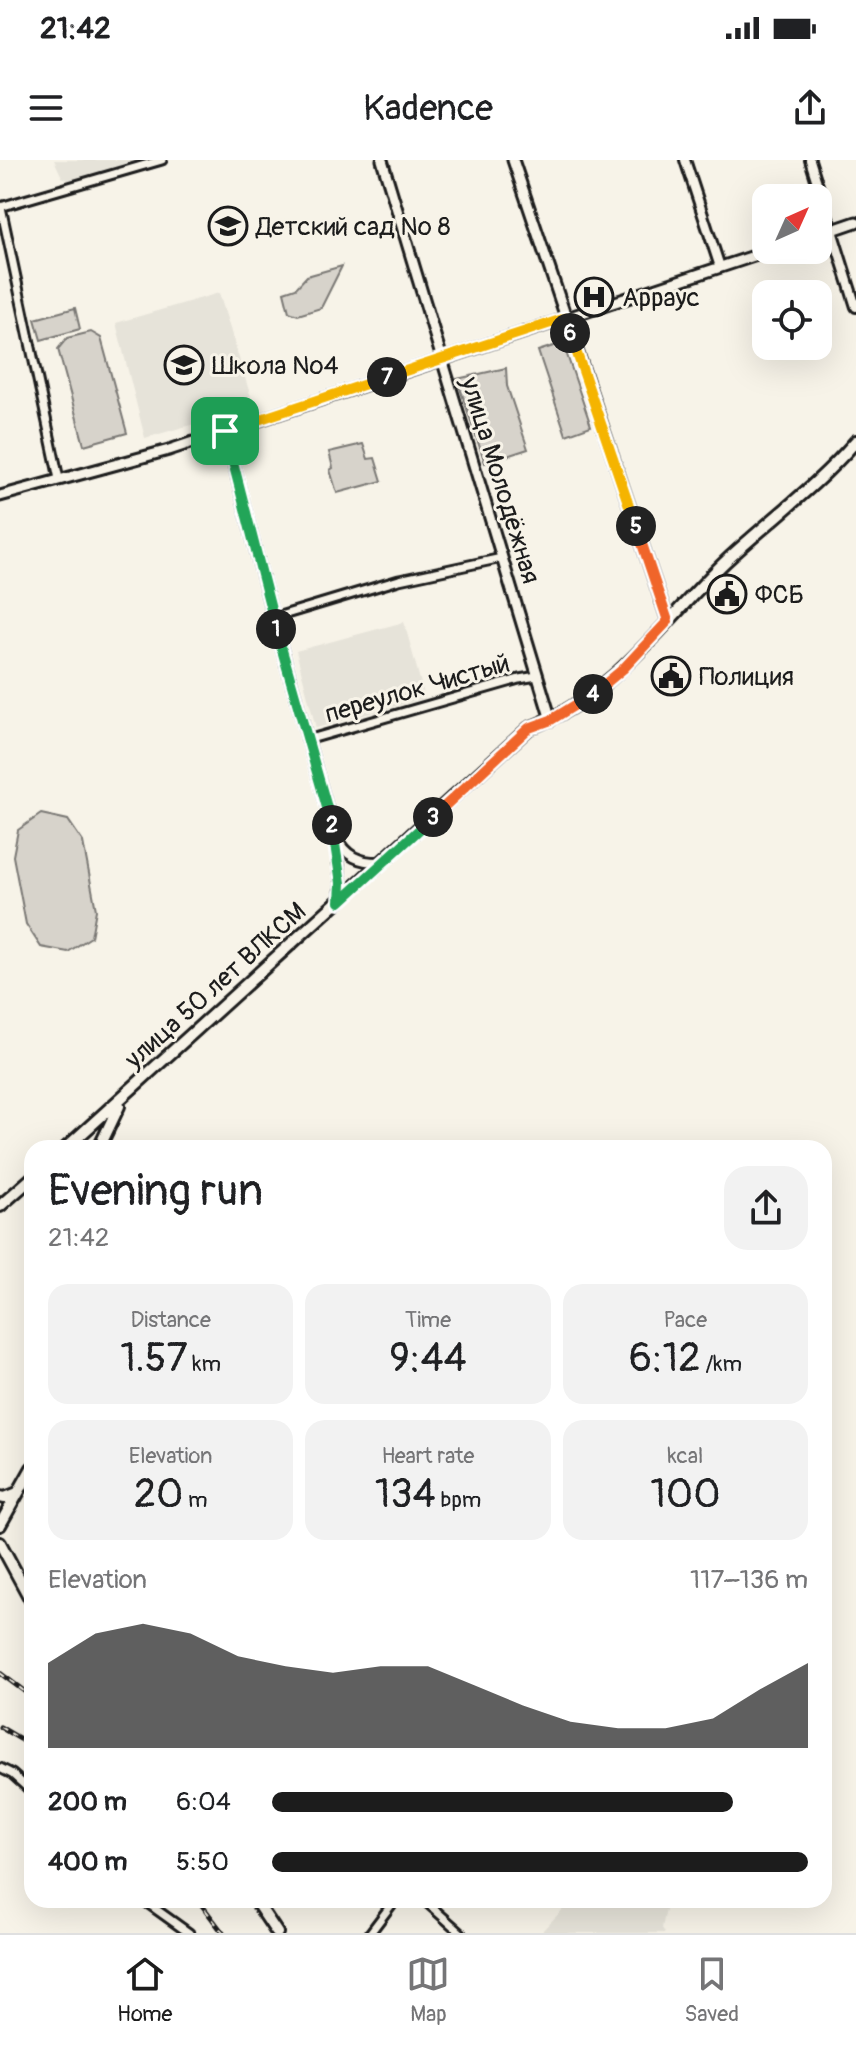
<!DOCTYPE html>
<meta charset="utf-8">
<style>
body{margin:0;font-family:Pangolin,sans-serif;background:#f2f2f2;color:#202124;height:100vh;display:flex;flex-direction:column;font-size:30px;white-space:nowrap}
*{box-sizing:border-box;margin:0}
p{font-size:26px;color:#757577}
.icon{flex:none;width:44px;height:44px;fill:none;stroke:currentColor;stroke-width:2;stroke-linecap:round;stroke-linejoin:round}
.map{position:relative;flex:1;overflow:hidden}
.drawer{position:absolute;left:24px;top:980px;width:808px;height:768px;display:flex;flex-direction:column;background:#fff;border-radius:24px;box-shadow:0 8px 32px #0002}
.drawer>*{flex:none}
.needle{width:52px;rotate:45deg}
.buttons{position:absolute;left:752px;top:24px;display:grid;gap:16px}
.buttons a{display:grid;place-items:center;width:80px;height:80px;border-radius:16px;background:#fff;box-shadow:0 8px 32px #0002;font-size:40px}
.pin{position:absolute;display:grid;place-items:center;width:68px;height:68px;color:#fff;margin:-34px;border-radius:16px;box-shadow:0 4px 12px #0006}
.km{position:absolute;width:40px;height:40px;margin:-20px;border-radius:50%;background:#222;color:#fff;font-size:22px;line-height:40px;text-align:center}
.round{display:grid;place-items:center;flex:none;width:84px;height:84px;border-radius:24px;background:#f2f2f2}
.headline{display:flex;align-items:center;justify-content:space-between;height:136px;padding:0 24px}
h1{font-size:44px;font-weight:600;line-height:60px}
.stats{display:grid;grid-template-columns:repeat(3,1fr);gap:12px;height:136px;padding:8px 24px}
.stats div{display:grid;align-content:center;border-radius:20px;background:#f2f2f2;text-align:center}
.stats b{font-size:40px;font-weight:600}
.stats small{font-size:22px;font-weight:400}
.stats p{font-size:22px}
.chart{height:224px;padding:16px 24px}
.chart p{display:flex;justify-content:space-between}
.chart svg{width:100%;height:144px;margin-top:8px;fill:#1c1c1c;opacity:.7}
ul{padding:0 24px;list-style:none;font-size:26px}
li{display:grid;grid-template-columns:128px 96px 1fr;align-items:center;height:60px}
li i{height:20px;border-radius:10px;background:#1c1c1c}
.status{display:flex;justify-content:space-between;align-items:center;height:56px;padding:0 40px;background:#fff;direction:ltr}
.status svg{height:22px;fill:currentColor}
header{display:flex;justify-content:space-between;align-items:center;height:104px;padding:0 24px;background:#fff;font-size:36px;font-weight:600}
.tab-bar{display:flex;justify-content:space-around;align-items:center;height:112px;border-top:2px solid #e0e0e0;background:#fff;font-size:22px;color:#757577}
.tab-bar a{display:grid;justify-items:center;gap:4px}
.tab-bar .active{color:#1c1c1c}
.map>svg:first-child{display:block}
</style>
<div class="status"><b>21:42</b><svg viewBox="0 0 49 12"><path d="M0 12V9h3v3zM5 12V6h3v6zM10 12V3h3v9zM15 12V0h3v12zM26 1h20v11H26zM47 4h2v5h-2z"/></svg></div>
<header><svg class="icon" aria-label="menu" viewBox="0 0 24 24"><path d="M4 6h16M4 12h16M4 18h16"/></svg>Kadence<svg class="icon" aria-label="share" viewBox="0 0 24 24"><path d="M12 15V3M7 8l5-5 5 5M5 13v7h14v-7"/></svg></header>
<div class="map">
<svg width="856" height="1773" viewBox="0 0 856 1773">
<rect width="100%" height="100%" fill="#f7f3e8"/>
<filter id="ink" filterUnits="userSpaceOnUse"><feTurbulence type="fractalNoise" baseFrequency=".0125" numOctaves="2"/><feDisplacementMap in="SourceGraphic" scale="16" xChannelSelector="R" yChannelSelector="G"/><feConvolveMatrix kernelMatrix="1 2 1 2 8 2 1 2 1" color-interpolation-filters="sRGB"/></filter>
<g filter="url(#ink)">
<!-- built -->
<path fill="#e6e3d9" d="M54,0H137L73,22L62,17Z
M219,133L254,247L145,278L116,163Z
M404,462L425,538L316,568L296,491Z
M572,1740H668L662,1768L665,1773H540Z"/>
<!-- green -->
<path fill="#d7d3cb" stroke="#7a7874" stroke-width="2" d="M342,106L321,148L298,155L289,152L284,132L296,128L307,116Z
M75,148L80,169L41,180L35,159Z
M91,172L101,178L127,273L84,285L58,189L67,178Z
M563,183L591,266L566,275L538,191Z
M506,208L507,226L528,289L485,303L457,219Z
M363,284L368,299L375,298L382,321L337,333L330,310L333,308L329,292Z
M41,654L68,660L83,682L96,750L91,777L68,792L41,787L26,764L13,696L18,670Z"/>
<g fill="none" stroke-linecap="round" stroke-linejoin="round">
<!-- minor casing -->
<g stroke="#1c1c1c" stroke-width="13">
<path id="minor" d="M0,47L162,0
M1,47L59,319
M273,458L399,420L502,398
M307,580L519,519L537,516
M0,1608L12,1614L32,1632
M143,1740L189,1773
M424,1740L461,1773
M370,1773L395,1740"/>
</g>
<!-- tertiary casing -->
<g stroke="#1c1c1c" stroke-width="14">
<path id="tertiary" d="M685,0L720,107
M810,0L856,147
M225,271L273,458L335,675C345,697 360,703 383,702
M336,684L341,723L340,742"/>
</g>
<!-- secondary casing -->
<g stroke="#1c1c1c" stroke-width="15">
<path id="secondary" d="M382,0L551,560
M513,0L668,461
M818,75L856,62
M0,336L169,290L772,90"/>
</g>
<!-- primary casing -->
<g stroke="#1c1c1c" stroke-width="16">
<path id="primary" d="M66,988L529,568C613,538 664,460 726,401C769,361 817,326 856,281
M99,988L119,946
M0,1046L32,1018
M0,1337L5,1338L18,1333
M0,1365L32,1308
M0,1383L32,1442
M255,1740L277,1773"/>
</g>
<!-- minor -->
<use href="#minor" stroke="#f7f3e8" stroke-width="7"/>
<!-- tertiary -->
<use href="#tertiary" stroke="#f7f3e8" stroke-width="8"/>
<!-- secondary -->
<use href="#secondary" stroke="#f7f3e8" stroke-width="9"/>
<!-- primary -->
<use href="#primary" stroke="#f7f3e8" stroke-width="10"/>
<!-- rail casing -->
<g stroke="#1c1c1c" stroke-width="5">
<path id="rail" d="M0,1513L32,1537
M0,1567L32,1586
M198,1740L223,1773"/>
</g>
<!-- rail -->
<use href="#rail" stroke="#f7f3e8" stroke-width="2" stroke-dasharray="6" stroke-linecap="butt"/>
</g>
</g>
<g fill="none" stroke-linecap="round" stroke-linejoin="round" filter="url(#ink)">
<!-- split-1 casing -->
<g stroke="#fff" stroke-width="16">
<path id="split-1" d="M225,271L276,469"/>
</g>
<!-- split-2 casing -->
<g stroke="#fff" stroke-width="16">
<path id="split-2" d="M276,469L332,665"/>
</g>
<!-- split-3 casing -->
<g stroke="#fff" stroke-width="16">
<path id="split-3" d="M332,665L341,723L340,742L433,657"/>
</g>
<!-- split-4 casing -->
<g stroke="#fff" stroke-width="16">
<path id="split-4" d="M433,657L529,568L551,560L593,534"/>
</g>
<!-- split-5 casing -->
<g stroke="#fff" stroke-width="16">
<path id="split-5" d="M593,534L623,509L668,461L636,366"/>
</g>
<!-- split-6 casing -->
<g stroke="#fff" stroke-width="16">
<path id="split-6" d="M570,173L636,366"/>
</g>
<!-- split-7 casing -->
<g stroke="#fff" stroke-width="16">
<path id="split-7" d="M387,217L566,158L570,173"/>
</g>
<!-- split-8 casing -->
<g stroke="#fff" stroke-width="16">
<path id="split-8" d="M225,271L387,217"/>
</g>
<!-- split-1 -->
<use href="#split-1" stroke="#22a559" stroke-width="10"/>
<!-- split-2 -->
<use href="#split-2" stroke="#22a559" stroke-width="10"/>
<!-- split-3 -->
<use href="#split-3" stroke="#22a559" stroke-width="10"/>
<!-- split-4 -->
<use href="#split-4" stroke="#f0652b" stroke-width="10"/>
<!-- split-5 -->
<use href="#split-5" stroke="#f0652b" stroke-width="10"/>
<!-- split-6 -->
<use href="#split-6" stroke="#f5b400" stroke-width="10"/>
<!-- split-7 -->
<use href="#split-7" stroke="#f5b400" stroke-width="10"/>
<!-- split-8 -->
<use href="#split-8" stroke="#f5b400" stroke-width="10"/>
</g>
<!-- icons -->
<defs>
<g id="school-ring" transform="scale(2)"><circle r="9.5" fill="#f7f3e8" stroke="#1c1c1c" stroke-width="1.5"/><path d="M0-5L7-2L0 1L-7-2ZM-4 1L0 2.5L4 1V4Q0 6-4 4Z" fill="#1c1c1c"/></g>
<g id="hospital-ring" transform="scale(2)"><circle r="9.5" fill="#f7f3e8" stroke="#1c1c1c" stroke-width="1.5"/><path d="M-5-5h3v3.5h4V-5h3V5h-3V1.5h-4V5h-3Z" fill="#1c1c1c"/></g>
<g id="civic-ring" transform="scale(2)"><circle r="9.5" fill="#f7f3e8" stroke="#1c1c1c" stroke-width="1.5"/><path d="M-.6-6.5H3V-4.5H.6V-3L4-1V1h2V6H-6V1h2V-1L-.6-3ZM-1.2 2.5V6h2.4V2.5Z" fill="#1c1c1c"/></g>
</defs>
<g fill-rule="evenodd">
<use href="#school-ring" x="228" y="66"/>
<use href="#hospital-ring" x="594" y="137"/>
<use href="#school-ring" x="184" y="205"/>
<use href="#civic-ring" x="727" y="434"/>
<use href="#civic-ring" x="671" y="516"/>
</g>
<g text-anchor="middle" stroke-width="6" stroke-linejoin="round" paint-order="stroke">
<!-- poi labels -->
<g font-size="26" fill="#1c1c1c" stroke="#f7f3e8" text-anchor="start">
<text x="256" y="75">Детский сад № 8</text>
<text x="622" y="146">Арраус</text>
<text x="212" y="214">Школа №4</text>
<text x="755" y="443">ФСБ</text>
<text x="699" y="525">Полиция</text>
</g>
<!-- street labels -->
<g font-size="26" fill="#1c1c1c" stroke="#f7f3e8">
<text transform="translate(501 320) rotate(73)" y="9">улица Молодёжная</text>
<text transform="translate(417 528) rotate(-16)" y="9">переулок Чистый</text>
<text transform="translate(215 825) rotate(-42)" y="9">улица 50 лет ВЛКСМ</text>
</g>
</g>
</svg>
<div class="buttons">
<a><svg class="needle" viewBox="-14 -14 28 28"><path d="M0-13l5 13h-10z" fill="#e53935"/><path d="M0 13l5-13h-10z" fill="#757577"/></svg></a>
<a><svg class="icon" aria-label="locate" viewBox="0 0 24 24"><circle cx="12" cy="12" r="6"/><path d="M12 2v4M12 18v4M2 12h4M18 12h4"/></svg></a>
</div>
<div class="pin" style="left:225px;top:271px;background:#1e9e55"><svg class="icon" aria-label="arrive" viewBox="0 0 24 24"><path d="M6 21V4h12l-3 4 3 4H6"/></svg></div>
<b class="km" style="left:276px;top:469px">1</b>
<b class="km" style="left:332px;top:665px">2</b>
<b class="km" style="left:433px;top:657px">3</b>
<b class="km" style="left:593px;top:534px">4</b>
<b class="km" style="left:636px;top:366px">5</b>
<b class="km" style="left:570px;top:173px">6</b>
<b class="km" style="left:387px;top:217px">7</b>
<section class="drawer">
<div class="headline"><div><h1>Evening run</h1><p>21:42</p></div><a class="round"><svg class="icon" aria-label="share" viewBox="0 0 24 24"><path d="M12 15V3M7 8l5-5 5 5M5 13v7h14v-7"/></svg></a></div>
<div class="stats">
<div><p>Distance</p><b>1.57<small> km</small></b></div>
<div><p>Time</p><b>9:44</b></div>
<div><p>Pace</p><b>6:12<small> /km</small></b></div>
</div>
<div class="stats">
<div><p>Elevation</p><b>20<small> m</small></b></div>
<div><p>Heart rate</p><b>134<small> bpm</small></b></div>
<div><p>kcal</p><b>100</b></div>
</div>
<div class="chart"><p><span>Elevation</span>117–136 m</p>
<svg viewBox="0 0 160 44" preserveAspectRatio="none"><path d="M0 44V18L10 9L20 6L30 9L40 16L50 19L60 21L70 19L80 19L90 25L100 31L110 36L120 38L130 38L140 35L150 26L160 18V44z"/></svg>
</div>
<ul>
<li><b>200 m</b>6:04<i style="width:86%"></i></li>
<li><b>400 m</b>5:50<i style="width:100%"></i></li>
</ul>
</section>
</div>
<nav class="tab-bar">
<a class="active"><svg class="icon" aria-label="home" viewBox="0 0 24 24"><path d="M3 11l9-7 9 7M6 9v11h12V9"/></svg>Home</a>
<a><svg class="icon" aria-label="map" viewBox="0 0 24 24"><path d="M3 6l6-2 6 2 6-2v14l-6 2-6-2-6 2zM9 4v14M15 6v14"/></svg>Map</a>
<a><svg class="icon" aria-label="saved" viewBox="0 0 24 24"><path d="M7 4h10v16l-5-4-5 4z"/></svg>Saved</a>
</nav>
